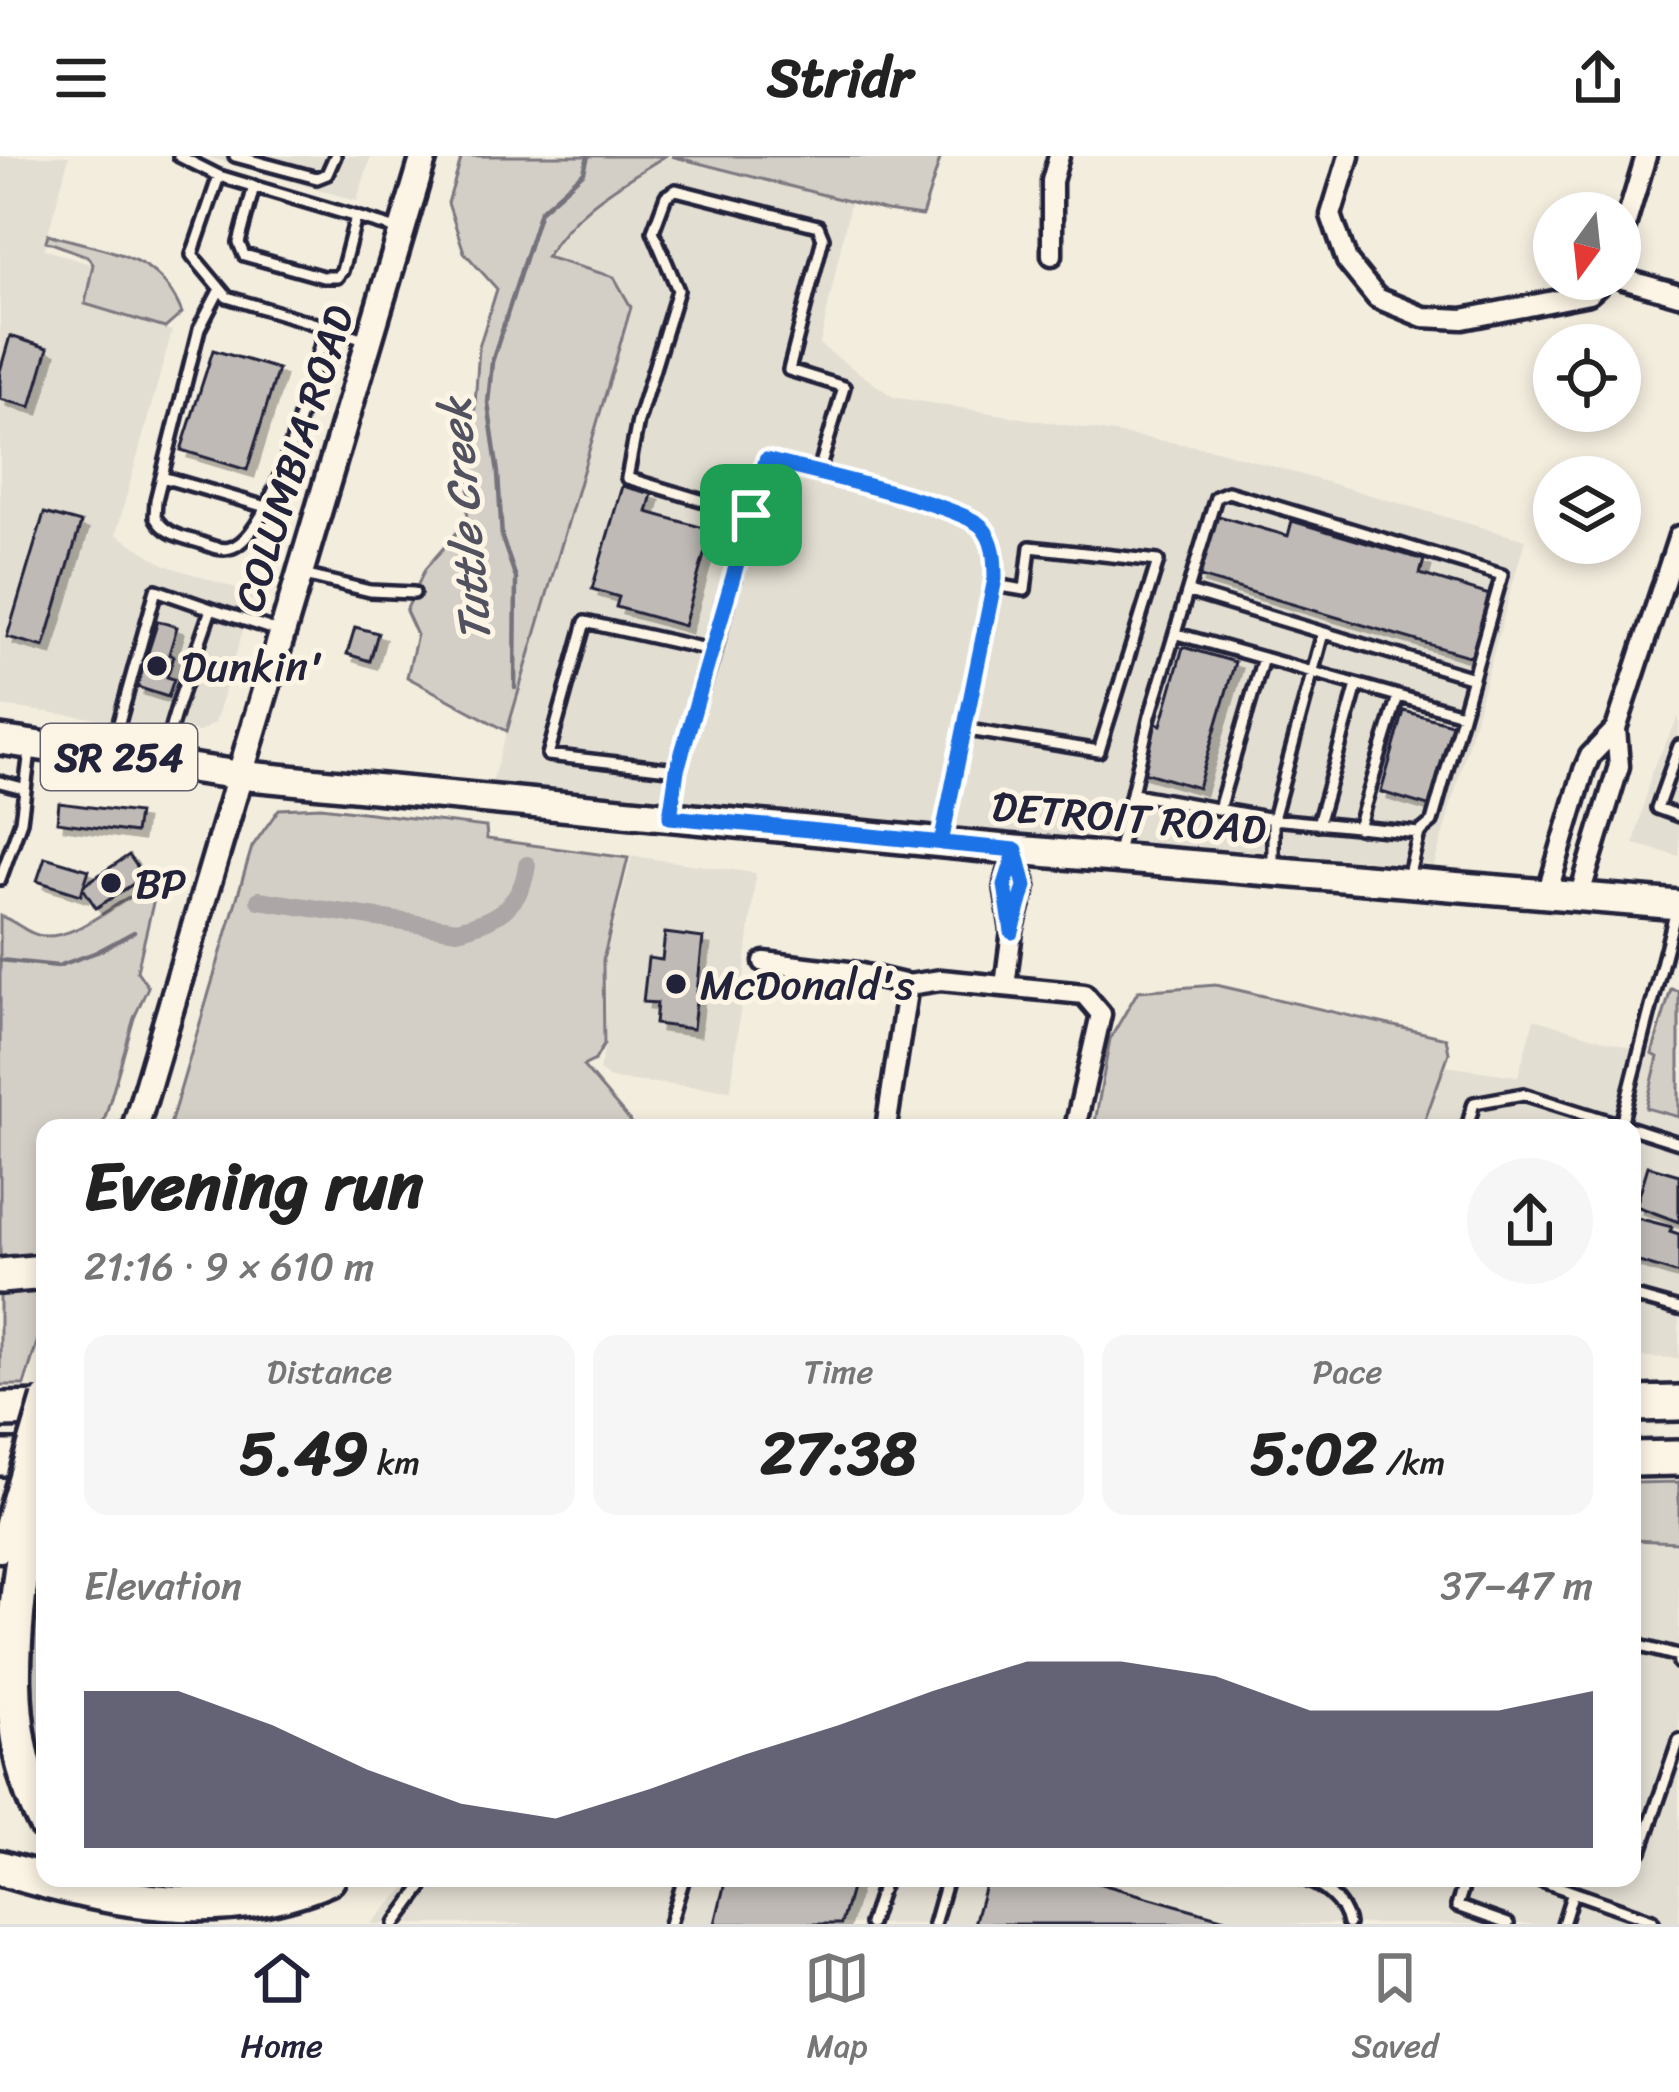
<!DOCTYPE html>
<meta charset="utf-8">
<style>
body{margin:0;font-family:Sriracha,sans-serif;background:#f6f6f6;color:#222;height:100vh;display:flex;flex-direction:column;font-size:45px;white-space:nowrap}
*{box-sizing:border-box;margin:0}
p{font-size:39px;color:#767676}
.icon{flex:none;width:66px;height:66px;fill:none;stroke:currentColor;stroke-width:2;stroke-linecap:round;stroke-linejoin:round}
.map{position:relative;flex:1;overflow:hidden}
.drawer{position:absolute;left:36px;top:963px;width:1605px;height:768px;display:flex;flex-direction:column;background:#fff;border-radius:24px;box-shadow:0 6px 18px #0003}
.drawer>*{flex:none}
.needle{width:78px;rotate:195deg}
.tools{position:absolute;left:1533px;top:36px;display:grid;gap:24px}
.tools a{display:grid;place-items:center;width:108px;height:108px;border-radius:50%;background:#fff;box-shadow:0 6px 18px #0003;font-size:60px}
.pin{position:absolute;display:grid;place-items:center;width:102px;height:102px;color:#fff;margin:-51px;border-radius:24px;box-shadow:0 6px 18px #0006}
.round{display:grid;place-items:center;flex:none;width:126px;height:126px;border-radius:63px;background:#f6f6f6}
.summary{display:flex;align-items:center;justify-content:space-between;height:204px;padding:0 48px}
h1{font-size:66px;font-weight:800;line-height:90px}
.metrics{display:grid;grid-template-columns:repeat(3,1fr);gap:18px;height:204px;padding:12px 48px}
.metrics div{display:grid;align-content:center;border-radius:24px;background:#f6f6f6;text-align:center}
.metrics b{font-size:60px;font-weight:800}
.metrics small{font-size:33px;font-weight:400}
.metrics p{font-size:33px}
.chart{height:336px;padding:24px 48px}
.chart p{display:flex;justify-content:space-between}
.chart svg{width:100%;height:216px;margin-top:12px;fill:#22223b;opacity:.7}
header{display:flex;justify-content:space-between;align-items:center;height:156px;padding:0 48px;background:#fff;font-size:54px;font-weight:800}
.tabs{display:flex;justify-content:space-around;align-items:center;height:168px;border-top:3px solid #e0e0e0;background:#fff;font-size:33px;color:#767676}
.tabs a{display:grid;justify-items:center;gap:6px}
.tabs .active{color:#22223b}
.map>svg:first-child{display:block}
</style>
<header><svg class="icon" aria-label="menu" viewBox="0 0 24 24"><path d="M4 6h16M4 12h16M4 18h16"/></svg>Stridr<svg class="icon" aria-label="share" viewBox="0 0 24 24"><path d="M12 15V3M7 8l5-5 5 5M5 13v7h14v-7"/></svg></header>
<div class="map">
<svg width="1679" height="1768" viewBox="0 0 1679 1768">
<defs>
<filter id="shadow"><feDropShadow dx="7" dy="7" stdDeviation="0" flood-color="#0004"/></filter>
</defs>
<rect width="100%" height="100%" fill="#f3edde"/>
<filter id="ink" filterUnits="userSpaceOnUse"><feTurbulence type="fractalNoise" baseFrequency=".00833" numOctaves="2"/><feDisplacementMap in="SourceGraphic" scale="24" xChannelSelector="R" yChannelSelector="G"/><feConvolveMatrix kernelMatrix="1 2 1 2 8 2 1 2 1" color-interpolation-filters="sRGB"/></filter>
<g filter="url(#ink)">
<!-- built -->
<path fill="#e3ded2" d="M0,0H69L44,93L93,109L86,148L172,175L116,378L165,409L254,438L215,567L199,576L0,550Z
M206,0H371L357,45Z
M552,0H670L851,43L820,189L893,241L1213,293L1525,384L1434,710L1105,683L1093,701L487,643L631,152L525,102Z
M1679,560V700L1634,688L1652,614Z
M632,700L756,717L731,934L610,923L599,914L606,886L605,803Z
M1534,863L1658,900L1646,951L1679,961V1202L1632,1201V972H1423L1445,910L1518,920Z
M1632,1384L1679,1386V1768H371L415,1722H1632Z"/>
<!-- green -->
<path fill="#d4cfc6" stroke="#7b7880" stroke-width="3" d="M462,0H665C616,31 577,51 546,101L614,121L631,151L507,575L407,521L417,479L406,455L425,413L467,365L479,191L497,133L464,96L448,47Z
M671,0H941L922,60L887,55Z
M48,78C106,96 158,95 182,157L165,172L85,148L93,108L87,100L46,85Z
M321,651L486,671L487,683L628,702L603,804L604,888L595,904L583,910L636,972H169L252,691L279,653Z
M157,730L137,815L148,831L134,862L102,972H45V1102L0,1110V760C15,764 28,779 43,780C85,782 115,740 157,730Z
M1216,829L1446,882L1449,897L1422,972H1094L1110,883L1138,835Z
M1671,833L1679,835V961L1646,952L1658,901L1652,898Z
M0,1131H45V1175L40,1177L24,1229H0Z
M1679,1326V1386L1632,1384V1327Z
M45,1370V1628L18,1509L28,1428Z"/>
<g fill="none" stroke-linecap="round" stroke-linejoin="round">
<!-- stream -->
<path stroke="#75727b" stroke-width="4.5" d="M515,532L516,422L502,382L498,317L488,247L492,206L540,55L584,16L588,0
M0,804L58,810L97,796L134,776"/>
<!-- canal -->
<path stroke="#aca7a6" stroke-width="18" d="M259,744L457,774C495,765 522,750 527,709"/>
</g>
<!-- building -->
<path fill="#bfbab6" stroke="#22223b" stroke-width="3" filter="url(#shadow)" d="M10,180L48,192L31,251L0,243V215Z
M213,194L278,213L247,314L181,294Z
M622,330L652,338L647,356L711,374L684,470L616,451L619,441L592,433Z
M44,357L81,367L44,491L7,481Z
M1215,359L1288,380L1292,365L1424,404L1420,418L1493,440L1475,502L1197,420Z
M158,465L177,471L169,498L174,500L167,521L174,523L168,541L137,531Z
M355,471L378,477L370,505L347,498Z
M1183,491L1235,506L1198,632L1140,615L1154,566L1161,569Z
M1404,555L1455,569L1431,651L1381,636Z
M59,647L138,657L135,677L57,666Z
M129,699L144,721L96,752L83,732L81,739L37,725L45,701L89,714L84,729Z
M665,777L703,782L693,873L655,868L657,847L643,846L648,802L662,804Z
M1648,1010L1679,1019V1066L1636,1050Z
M1633,1061L1672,1071L1670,1075L1679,1078V1118L1632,1104Z
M726,1722H854L841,1768H715Z
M987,1722H1080L1243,1768H974Z"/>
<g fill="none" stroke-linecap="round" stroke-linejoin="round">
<!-- service casing -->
<g stroke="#22223b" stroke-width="18">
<path id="service" d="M179,0L219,20L397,73
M235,0L317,22L327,18L335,0
M219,20L192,99L227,141L365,183
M254,30L239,87L244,99L323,121H337L342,115L356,61
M220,133L199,173L156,344L155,361C165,379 183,381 202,387C211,390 221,395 230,392C275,380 312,215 326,171
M162,321L266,351
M751,359L627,322L638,265L678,134L653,75L666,40L676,34L818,70L823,82L789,214L844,231L818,318
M304,419L370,435L414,437
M1189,436L1473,522
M1323,477L1273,663L1419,677
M1177,478L1398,540L1358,672
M1398,540L1462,558
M962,573L1099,595L1158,405L1030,391L1025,434L994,429
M1679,590L1657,652L1679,660
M110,599L156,434L211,453
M163,606C172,555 195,503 211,453L281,476
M677,614L548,599L585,466L715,495
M0,626L23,632
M1134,638L1273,663V710
M1219,653L1263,502
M671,655L677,614L715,495L766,304C807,315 957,348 981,370C995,384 995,404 995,423L942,684
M1318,668L1357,529
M1118,697L1150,560L1216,341L1228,336L1502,419L1432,666L1419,677L1408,722
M0,723L21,665L30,595
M1467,972L1474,947L1523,938L1631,972
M1620,972L1676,754
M1632,972L1679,987
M1632,1140L1679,1153
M1632,1488L1678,1500L1679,1507
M1632,1692L1641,1695L1679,1584
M1300,1722C1321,1728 1344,1745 1348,1768
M1466,1722L1457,1750L1508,1768
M1533,1722L1573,1736L1563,1768
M1573,1736L1652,1764L1654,1768
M395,1768L429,1722
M670,1768L684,1722
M870,1768L885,1722
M934,1768L947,1722"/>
</g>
<!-- minor casing -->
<g stroke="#22223b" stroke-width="27">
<path id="minor" d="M1349,0L1331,59L1347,105L1377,142L1423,161L1463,163L1589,138L1606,123
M1620,87L1646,0
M1052,99V25L1059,0
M1620,122L1679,139
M1547,738L1584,614L1590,600L1616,573
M1579,741L1619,610L1616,573L1679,380
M764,806L857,817L908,829L941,824L1084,838L1101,858L1075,972
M1005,830L1012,775L1025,730L1016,694L1005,729L1012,775
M886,972L908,829"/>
</g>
<!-- secondary casing -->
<g stroke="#22223b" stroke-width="33">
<path id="secondary" d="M135,972L424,0
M0,1393L6,1374"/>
</g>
<!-- primary casing -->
<g stroke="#22223b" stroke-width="36">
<path id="primary" d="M0,584L238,619L1016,694L1679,749"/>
</g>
<!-- motorway casing -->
<g stroke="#22223b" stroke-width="42">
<path id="motorway" d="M0,1120L45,1116
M1632,1248L1679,1247
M0,1254L45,1253
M0,1302H45
M1632,1303L1679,1302
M27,1376C12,1473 0,1578 45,1666
M0,1712C109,1745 224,1768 328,1722"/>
</g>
<!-- service -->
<use href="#service" stroke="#fcf5e5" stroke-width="9"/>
<!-- minor -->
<use href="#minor" stroke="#fcf5e5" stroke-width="18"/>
<!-- secondary -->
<use href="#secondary" stroke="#fcf5e5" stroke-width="24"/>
<!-- primary -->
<use href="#primary" stroke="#fcf5e5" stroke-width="27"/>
<!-- motorway -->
<use href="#motorway" stroke="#fcf5e5" stroke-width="33"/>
<!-- secondary-bridge casing -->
<g stroke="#22223b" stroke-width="33" stroke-linecap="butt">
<path id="secondary-bridge" d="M6,1374L45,1242
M27,1376L45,1315"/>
</g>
<!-- secondary-bridge -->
<use href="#secondary-bridge" stroke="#fcf5e5" stroke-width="24"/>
</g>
</g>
<g fill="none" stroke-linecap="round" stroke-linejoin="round" filter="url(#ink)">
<!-- route casing -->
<g stroke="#fff" stroke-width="24">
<path id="route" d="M751,359L677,614L670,661C785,671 901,683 1016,694L1005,729L1012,776L1025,730L1016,694L941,687L995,423C995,404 995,385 981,370C957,348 807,315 766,304L751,359"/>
</g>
<!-- route -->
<use href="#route" stroke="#1a73e8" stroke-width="15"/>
</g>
<!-- markers -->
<g fill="#22223b" stroke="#fcf5e5" stroke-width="4.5">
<circle cx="157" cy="510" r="12"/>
<circle cx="111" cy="727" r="12"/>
<circle cx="676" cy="828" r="12"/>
</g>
<g text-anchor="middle" stroke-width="10" stroke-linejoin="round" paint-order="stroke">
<!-- shield labels -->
<rect fill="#fcf5e5" stroke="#63616e" stroke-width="3" x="41" y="568" width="156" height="66" rx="9"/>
<g font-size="39" font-weight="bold" fill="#22223b">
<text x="119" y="615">SR 254</text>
</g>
<!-- street labels -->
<g font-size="42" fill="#22223b" stroke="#fcf5e5">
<text transform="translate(293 302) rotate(-73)" y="15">COLUMBIA ROAD</text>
<text transform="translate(1129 661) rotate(5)" y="15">DETROIT ROAD</text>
</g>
<!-- poi labels -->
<g font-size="42" fill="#22223b" stroke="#fcf5e5" text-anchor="start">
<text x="181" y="525">Dunkin'</text>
<text x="135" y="742">BP</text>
<text x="700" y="843">McDonald's</text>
</g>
<!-- water labels -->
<g font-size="45" font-style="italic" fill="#525160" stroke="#fcf5e5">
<text transform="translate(464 364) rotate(-95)" y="16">Tuttle Creek</text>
</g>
</g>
</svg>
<div class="tools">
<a><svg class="needle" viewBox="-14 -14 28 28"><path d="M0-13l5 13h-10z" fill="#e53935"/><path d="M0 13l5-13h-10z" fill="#767676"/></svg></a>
<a><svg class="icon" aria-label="locate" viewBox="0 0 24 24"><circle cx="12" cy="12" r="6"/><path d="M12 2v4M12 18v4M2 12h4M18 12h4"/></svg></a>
<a><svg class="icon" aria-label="layers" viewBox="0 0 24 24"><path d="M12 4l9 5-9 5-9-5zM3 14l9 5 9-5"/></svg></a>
</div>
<div class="pin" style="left:751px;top:359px;background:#1e9e55"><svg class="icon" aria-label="arrive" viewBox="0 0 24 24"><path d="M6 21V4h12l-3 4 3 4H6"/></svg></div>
<section class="drawer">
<div class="summary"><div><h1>Evening run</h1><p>21:16 · 9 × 610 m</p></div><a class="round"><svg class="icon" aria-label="share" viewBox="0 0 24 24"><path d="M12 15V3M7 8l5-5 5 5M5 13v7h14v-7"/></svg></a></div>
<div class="metrics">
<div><p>Distance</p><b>5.49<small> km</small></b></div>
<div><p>Time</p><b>27:38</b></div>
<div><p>Pace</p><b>5:02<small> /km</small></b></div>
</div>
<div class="chart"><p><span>Elevation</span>37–47 m</p>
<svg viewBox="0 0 160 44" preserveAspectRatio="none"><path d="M0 44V12L10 12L20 19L30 28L40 35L50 38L60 32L70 25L80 19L90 12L100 6L110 6L120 9L130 16L140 16L150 16L160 12V44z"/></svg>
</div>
</section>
</div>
<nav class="tabs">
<a class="active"><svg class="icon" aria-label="home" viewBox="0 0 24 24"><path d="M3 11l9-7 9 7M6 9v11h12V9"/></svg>Home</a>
<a><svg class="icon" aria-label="map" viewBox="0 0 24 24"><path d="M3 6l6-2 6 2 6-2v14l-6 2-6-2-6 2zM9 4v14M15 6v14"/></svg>Map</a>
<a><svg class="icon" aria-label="saved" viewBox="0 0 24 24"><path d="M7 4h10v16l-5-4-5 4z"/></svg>Saved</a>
</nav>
